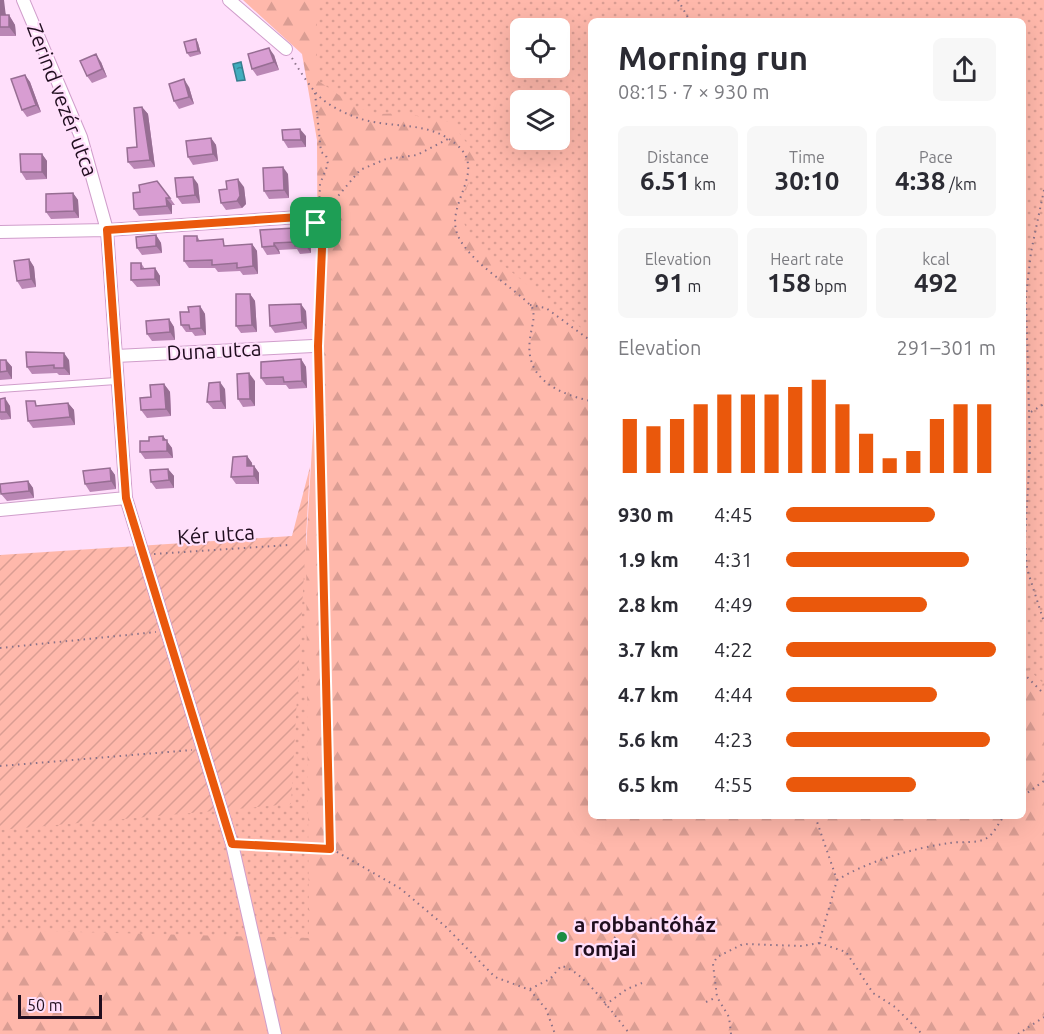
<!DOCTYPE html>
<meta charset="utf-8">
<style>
body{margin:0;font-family:Ubuntu,sans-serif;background:#f7f7f7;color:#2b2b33;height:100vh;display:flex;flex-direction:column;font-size:22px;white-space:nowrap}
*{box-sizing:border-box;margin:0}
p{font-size:20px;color:#7c7c81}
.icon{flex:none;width:33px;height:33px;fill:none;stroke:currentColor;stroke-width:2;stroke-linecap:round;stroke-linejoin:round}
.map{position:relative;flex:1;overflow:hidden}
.drawer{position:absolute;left:588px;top:18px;width:438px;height:801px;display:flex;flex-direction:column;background:#fff;border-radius:9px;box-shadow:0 6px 24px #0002}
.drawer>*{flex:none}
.buttons{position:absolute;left:510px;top:18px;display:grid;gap:12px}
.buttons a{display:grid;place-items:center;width:60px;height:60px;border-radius:9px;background:#fff;box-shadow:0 6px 24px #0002;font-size:30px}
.scale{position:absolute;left:18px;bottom:15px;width:84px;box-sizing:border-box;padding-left:6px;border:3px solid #200e1f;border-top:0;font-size:16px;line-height:21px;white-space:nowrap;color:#200e1f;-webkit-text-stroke:4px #ffdffb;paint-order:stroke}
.pin{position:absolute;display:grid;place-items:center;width:51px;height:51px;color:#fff;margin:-26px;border-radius:12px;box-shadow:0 3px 9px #0006}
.round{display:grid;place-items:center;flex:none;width:63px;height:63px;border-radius:9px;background:#f7f7f7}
.head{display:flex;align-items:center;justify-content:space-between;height:102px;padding:0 30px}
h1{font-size:33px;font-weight:700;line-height:45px}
.metrics{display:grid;grid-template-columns:repeat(3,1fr);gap:9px;height:102px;padding:6px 30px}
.metrics div{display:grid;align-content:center;border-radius:9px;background:#f7f7f7;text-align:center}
.metrics b{font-size:26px;font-weight:700}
.metrics small{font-size:16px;font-weight:400}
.metrics p{font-size:16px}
.chart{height:168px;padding:12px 30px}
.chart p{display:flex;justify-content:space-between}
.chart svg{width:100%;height:108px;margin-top:6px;stroke:#ea580c;stroke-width:6}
ul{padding:0 30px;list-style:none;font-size:20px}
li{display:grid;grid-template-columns:96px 72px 1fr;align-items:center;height:45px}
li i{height:15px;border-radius:8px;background:#ea580c}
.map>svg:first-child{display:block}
</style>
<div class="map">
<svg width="1044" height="1034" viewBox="0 0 1044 1034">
<defs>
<pattern id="forest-firs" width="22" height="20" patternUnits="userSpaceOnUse" patternTransform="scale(1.5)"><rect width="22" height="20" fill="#ffb8ab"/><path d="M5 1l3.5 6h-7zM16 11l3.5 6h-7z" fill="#da9d93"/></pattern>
<pattern id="park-dots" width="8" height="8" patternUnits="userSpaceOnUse" patternTransform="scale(1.5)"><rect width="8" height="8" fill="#ffb8ab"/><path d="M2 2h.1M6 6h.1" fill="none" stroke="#da9d93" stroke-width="1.8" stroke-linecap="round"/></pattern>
<pattern id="garden-furrows" width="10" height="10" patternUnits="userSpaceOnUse" patternTransform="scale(1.5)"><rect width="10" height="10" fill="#ffb8ab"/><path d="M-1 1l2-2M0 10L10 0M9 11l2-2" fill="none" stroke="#da9d93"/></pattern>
<pattern id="water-ripples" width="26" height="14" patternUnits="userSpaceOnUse" patternTransform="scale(1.5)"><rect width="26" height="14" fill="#41adbe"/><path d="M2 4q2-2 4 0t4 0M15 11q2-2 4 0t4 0" fill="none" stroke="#368b9a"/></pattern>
</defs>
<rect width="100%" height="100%" fill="#ffdffb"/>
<!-- forest -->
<path fill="url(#forest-firs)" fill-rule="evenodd" d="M243,0H1044V1034H0V830L291,803L318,346L317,140L302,54ZM591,21H1023V816H591ZM520,28H560V68H520ZM520,100H560V140H520Z"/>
<!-- park -->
<path fill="url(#park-dots)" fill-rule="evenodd" d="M317,0H1044V684L1023,664V21H591V336L477,244C447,206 467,197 478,158L451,122L428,120L409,113L379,114L358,108L317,80ZM520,28H560V68H520ZM520,100H560V140H520Z
M306,541L309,938L0,930V556Z"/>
<!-- garden -->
<path fill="url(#garden-furrows)" d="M310,467L291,804L0,830V555L292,536Z"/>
<!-- water -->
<path fill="url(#water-ripples)" stroke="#377d8e" stroke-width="1.5" d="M241,62L245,80L237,81L233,64Z"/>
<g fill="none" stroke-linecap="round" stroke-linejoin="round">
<!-- lane casing -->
<g stroke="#d09ecb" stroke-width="8">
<path id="lane" d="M0,389L116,381"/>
</g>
<!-- street casing -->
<g stroke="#d09ecb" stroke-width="14">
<path id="street" d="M23,0L81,137L107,230L126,498L232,844L275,1034
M229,0L286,49
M0,232L107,230L300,217L316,223
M116,356L313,346
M0,510L126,498"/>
</g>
<!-- path -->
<path stroke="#8a7187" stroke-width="2" stroke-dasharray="1.5 4.5" stroke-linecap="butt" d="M678,0L690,21
M292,58C299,70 307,82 315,92C328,108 360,121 380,123C408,127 434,125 457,145C486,170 449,200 456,230C464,260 512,285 532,307C536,318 531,328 530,339C524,379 559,394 591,401
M315,93L321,152L326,155L328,164L320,184L319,211
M1044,190L1031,252L1026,296L1030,450L1025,541L1027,569L1044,622
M323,214L360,170L386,159L417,155L448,139
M530,305L546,308L591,341
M318,336L322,248L319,234
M318,356L330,848
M1031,412L1044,404
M154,554L289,545
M0,648L156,632
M1023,673L1044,694
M0,766L192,750
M1023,796L1044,781
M242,844L330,848L401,889L446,927L495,977L530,990L546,1009L555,1034
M837,880C868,861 914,848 950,843C962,841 977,844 987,838C994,834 999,822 1004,816
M819,943L846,952L873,993L895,1007L922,1034
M595,950L611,944L619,930
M530,989L550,979L561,966C583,969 615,1017 630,1034
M706,1002L717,997
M605,1005L627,989L642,983
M731,1034L729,1017L717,997L713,964L717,957L743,944L802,946L819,943L837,880L815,816
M1018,1034L1044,1017"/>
<!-- lane -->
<use href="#lane" stroke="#fff" stroke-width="6"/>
<!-- street -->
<use href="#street" stroke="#fff" stroke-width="12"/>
</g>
<!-- wall -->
<path fill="#ba87b5" d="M0,0L6,15H9L15,25L16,36H0Z
M196,39L198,43L201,54L190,57L187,53Z
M274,55L279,70L257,76L252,69Z
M101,62L107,77L92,83L87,76Z
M25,75L30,82L41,112L27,117L22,110Z
M189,87L194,104L179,109L174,101Z
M142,107L148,114L155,167L134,169L128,162L137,147Z
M306,136V147L288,148L283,140Z
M211,138L216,145L218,161L193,165L188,157Z
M42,154L47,161V179L26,180L21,172Z
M288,174L289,198L269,199L264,191Z
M198,184L200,203L182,204L177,197Z
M244,187L246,204L242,208L226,210L221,203L227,189Z
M73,193L78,200L79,218L51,219L46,212Z
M133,193L170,198L175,205H172V214L139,216L134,209Z
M305,222L310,229L311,253L300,254L297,249L279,250L280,254L267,255L262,247Z
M156,235L161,243L162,253L142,255L137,248Z
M197,236L200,241L228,246L252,244L257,251L258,274L243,275L240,271L218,272L215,268H189L184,261Z
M29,259L34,267L36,287L22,289L17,281Z
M141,263L145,269L155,268L160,276V286L137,287L131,280Z
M250,294L255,301L257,332L241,333L236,326Z
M200,306L205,314L206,335L195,336L192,332H186L181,325L189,312Z
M306,311L307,329L275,333L270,326Z
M169,319L174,327L175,340L152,341L147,334Z
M301,359L306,367L307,388L289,389L286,385H266L261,378Z
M0,360H6L12,367V379L0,380Z
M69,360L70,375H59L57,373L32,374L27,367Z
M255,381V406L243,407L238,399Z
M164,384L170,392L171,416L147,418L141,410Z
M225,389L226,409H213L207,402Z
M0,399L10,406L11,419L1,420L0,419Z
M68,403L74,410L75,425L33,428L28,421L38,406Z
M163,436L172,448L173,458L145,459L140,452L149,441Z
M247,456L252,463V466H254L259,473V484H236L231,477Z
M110,468L115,475L116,489L90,492L85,484Z
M168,469L174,476V488L156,489L151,482Z
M28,481L33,488L34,498L7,501L1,494Z"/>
<!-- shaded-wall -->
<path fill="#976e93" d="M0,0H4L7,25L0,15Z
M9,15L15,25L16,36L9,27Z
M196,39L198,43L201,54L198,51Z
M269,48L274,55L279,70L274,62Z
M96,54L101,62L107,77L102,69Z
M25,75L30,82L41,112L36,105Z
M184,79L189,87L194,104L189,97Z
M142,107L148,114L155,167L150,160Z
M300,129L306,136V147L301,140Z
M211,138L216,145L218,161L213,154Z
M42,154L47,161V179L42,172Z
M283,167L288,174L289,198L284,190Z
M193,177L198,184L200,203L195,195Z
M238,179L244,187L246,204L242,208L237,201Z
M73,193L78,200L79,218L74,211Z
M166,198L172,205V214L167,206Z
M305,222L310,229L311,253L306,246Z
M156,235L161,243L162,253L156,246Z
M274,243L279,250L280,254L274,246Z
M252,244L257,251L258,274L253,266Z
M29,259L34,267L36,287L31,279Z
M155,268L160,276V286L155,279Z
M250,294L255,301L257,332L252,325Z
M301,304L306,311L307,329L302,322Z
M200,306L205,314L206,335L201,328Z
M169,319L174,327L175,340L170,332Z
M64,353L69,360L70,375L64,368Z
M301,359L306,367L307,388L302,381Z
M6,360L12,367V379L7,371Z
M249,373L255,381V406L250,399Z
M220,382L225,389L226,409L221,401Z
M164,384L170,392L171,416L166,409Z
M5,398L10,406L11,419L6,412Z
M68,403L74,410L75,425L70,417Z
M163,436L172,448L173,458L167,451L163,440Z
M247,456L252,463L253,473L247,466Z
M254,466L259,473V484L254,476Z
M110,468L115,475L116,489L111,481Z
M168,469L174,476V488L169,480Z
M28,481L33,488L34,498L29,491Z"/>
<!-- building -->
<path fill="#d89dd2" stroke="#976e93" stroke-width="1.5" d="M0,15H9V27H0Z
M196,39L198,51L187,53L184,42Z
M269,48L274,62L252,69L248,54Z
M96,54L102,69L87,76L80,61Z
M25,75L36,105L22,110L11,79Z
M184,79L189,97L174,101L169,84Z
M142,107L150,160L128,162L127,148L137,147L134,108Z
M300,129L301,140H283L282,130Z
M211,138L213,154L188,157L186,141Z
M20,154H42V172H21Z
M283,167L284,190L264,191L263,168Z
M193,177L195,195L177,197L175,178Z
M238,179L240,196L237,201L221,203L219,190L227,189L226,181Z
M157,181L170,198H166L167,206L134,209L133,193L140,192L139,185Z
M73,193L74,211L46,212V194Z
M294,222H305L306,246H295V242L274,243V246L262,247L260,230L295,228Z
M156,235V246L137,248L136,237Z
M184,236H197V241L223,239L224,246L252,244L253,266L237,268V263L212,265V260L184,261Z
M29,259L31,279L17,281L14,261Z
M131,263H141V269L155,268V279L131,280Z
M236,294H250L252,325L236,326Z
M301,304L302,322L270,326L269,305Z
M200,306L201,328L190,329L189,325H181L180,312H189L188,307Z
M169,319L170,332L147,334L146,321Z
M26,352L64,353V368H54V365L27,367Z
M301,359L302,381L284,382L283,377L261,378V362Z
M0,360H6L7,371L0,372Z
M249,373L250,399H238L237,374Z
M220,382L221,401L207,402L209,383Z
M164,384L166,409L141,410L140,398L151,397L150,385Z
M5,398L6,412H0V399Z
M26,401H35L36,406L68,403L70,417L28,421Z
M163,436V440H167V451L140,452V441H149V437Z
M247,456V466H254V476L231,477L233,457Z
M110,468L111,481L85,484L83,471Z
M168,469L169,480L151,482L150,470Z
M28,481L29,491L1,494L0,484Z"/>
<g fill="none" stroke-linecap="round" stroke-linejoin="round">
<!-- route casing -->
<g stroke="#fff" stroke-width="12">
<path id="route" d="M300,217L316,223L322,248L318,346L330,849L232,844L126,498L107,230Z"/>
</g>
<!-- route -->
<use href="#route" stroke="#ea580c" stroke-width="8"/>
</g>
<!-- markers -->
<circle fill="#1c8c44" stroke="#ffdffb" stroke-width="2" cx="562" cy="937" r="6"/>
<g text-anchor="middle" stroke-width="4.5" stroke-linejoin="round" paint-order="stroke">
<!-- street labels -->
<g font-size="21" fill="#200e1f" stroke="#ffdffb">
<text transform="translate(62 100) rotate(69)" y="7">Zerind vezér utca</text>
<text transform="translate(214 351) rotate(-3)" y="7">Duna utca</text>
<text transform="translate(216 535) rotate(-4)" y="7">Kér utca</text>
</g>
<!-- poi labels -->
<g font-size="21" font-weight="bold" fill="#200e1f" stroke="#ffdffb" text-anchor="start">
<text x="574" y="932">a robbantóház<tspan x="574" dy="24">romjai</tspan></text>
</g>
</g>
</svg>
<div class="buttons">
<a><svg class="icon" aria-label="locate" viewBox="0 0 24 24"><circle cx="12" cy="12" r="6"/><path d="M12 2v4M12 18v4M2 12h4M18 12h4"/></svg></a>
<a><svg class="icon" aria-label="layers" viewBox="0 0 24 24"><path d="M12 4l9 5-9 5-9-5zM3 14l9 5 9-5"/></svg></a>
</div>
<div class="scale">50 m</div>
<div class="pin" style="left:316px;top:223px;background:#1e9e55"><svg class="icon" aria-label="arrive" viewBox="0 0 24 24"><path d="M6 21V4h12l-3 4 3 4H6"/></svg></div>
<section class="drawer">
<div class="head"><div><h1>Morning run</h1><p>08:15 · 7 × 930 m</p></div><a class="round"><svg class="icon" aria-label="share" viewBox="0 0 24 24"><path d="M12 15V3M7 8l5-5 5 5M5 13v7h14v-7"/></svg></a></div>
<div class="metrics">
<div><p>Distance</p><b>6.51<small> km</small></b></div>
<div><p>Time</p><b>30:10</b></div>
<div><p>Pace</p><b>4:38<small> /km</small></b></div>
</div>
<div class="metrics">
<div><p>Elevation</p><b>91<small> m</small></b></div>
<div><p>Heart rate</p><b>158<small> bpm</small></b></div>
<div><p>kcal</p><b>492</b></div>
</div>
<div class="chart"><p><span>Elevation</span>291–301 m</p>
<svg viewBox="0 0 160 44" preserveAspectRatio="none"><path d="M5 44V22M15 44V25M25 44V22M35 44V16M45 44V12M55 44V12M65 44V12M75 44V9M85 44V6M95 44V16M105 44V28M115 44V38M125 44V35M135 44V22M145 44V16M155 44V16"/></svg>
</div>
<ul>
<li><b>930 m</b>4:45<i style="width:71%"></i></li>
<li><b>1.9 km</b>4:31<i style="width:87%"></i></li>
<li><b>2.8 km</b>4:49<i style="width:67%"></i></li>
<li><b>3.7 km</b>4:22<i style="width:100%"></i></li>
<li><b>4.7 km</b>4:44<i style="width:72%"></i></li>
<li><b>5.6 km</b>4:23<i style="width:97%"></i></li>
<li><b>6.5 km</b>4:55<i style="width:62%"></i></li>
</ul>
</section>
</div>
